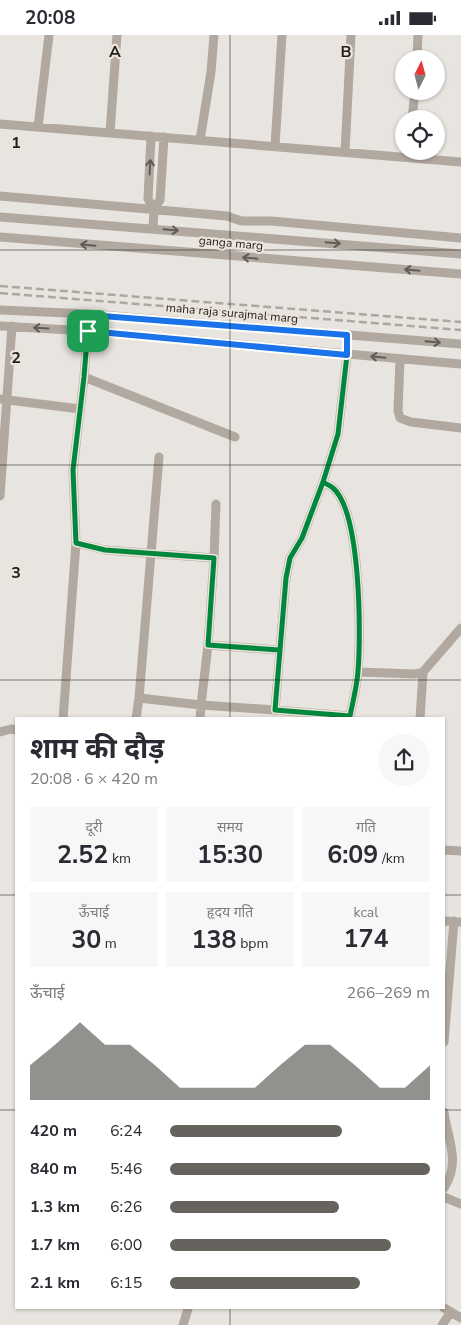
<!DOCTYPE html>
<html lang="hi">
<meta charset="utf-8">
<style>
body{margin:0;font-family:"Nunito Sans","Noto Sans Devanagari",sans-serif;background:#f7f7f7;color:#2b2b33;height:100vh;display:flex;flex-direction:column;font-size:19px;white-space:nowrap}
*{box-sizing:border-box;margin:0}
p{font-size:16px;color:#7c7c81}
.icon{flex:none;width:28px;height:28px;fill:none;stroke:currentColor;stroke-width:2;stroke-linecap:round;stroke-linejoin:round}
.map{position:relative;flex:1;overflow:hidden}
.drawer{position:absolute;left:15px;top:682px;width:430px;height:592px;display:flex;flex-direction:column;background:#fff;border-radius:0px;box-shadow:0 1px 4px #0004}
.drawer>*{flex:none}
.needle{width:32px;rotate:6deg}
.tools{position:absolute;left:395px;top:15px;display:grid;gap:10px}
.tools a{display:grid;place-items:center;width:50px;height:50px;border-radius:50%;background:#fff;box-shadow:0 1px 4px #0004;font-size:25px}
.pin{position:absolute;display:grid;place-items:center;width:42px;height:42px;color:#fff;margin:-21px;border-radius:10px;box-shadow:0 2px 8px #0006}
.round{display:grid;place-items:center;flex:none;width:52px;height:52px;border-radius:26px;background:#f7f7f7}
.headline{display:flex;align-items:center;justify-content:space-between;height:85px;padding:0 15px}
h1{font-size:28px;font-weight:700;line-height:38px}
.figures{display:grid;grid-template-columns:repeat(3,1fr);gap:8px;height:85px;padding:5px 15px}
.figures div{display:grid;align-content:center;border-radius:0px;background:#f7f7f7;text-align:center}
.figures b{font-size:25px;font-weight:700}
.figures small{font-size:14px;font-weight:400}
.figures p{font-size:14px}
.chart{height:140px;padding:10px 15px}
.chart p{display:flex;justify-content:space-between}
.chart svg{width:100%;height:90px;margin-top:5px;fill:#66635f;opacity:.7}
ul{padding:0 15px;list-style:none;font-size:16px}
li{display:grid;grid-template-columns:80px 60px 1fr;align-items:center;height:38px}
li i{height:12px;border-radius:6px;background:#66635f}
.status{display:flex;justify-content:space-between;align-items:center;height:35px;padding:0 25px;background:#fff;direction:ltr}
.status svg{height:14px;fill:currentColor}
.map>svg:first-child{display:block}
</style>
<div class="status"><b>20:08</b><svg viewBox="0 0 49 12"><path d="M0 12V9h3v3zM5 12V6h3v6zM10 12V3h3v9zM15 12V0h3v12zM26 1h20v11H26zM47 4h2v5h-2z"/></svg></div>
<div class="map">
<svg width="461" height="1290" viewBox="0 0 461 1290">
<rect width="100%" height="100%" fill="#e8e4df"/>
<g fill="none" stroke-linecap="round" stroke-linejoin="round">
<!-- minor -->
<path stroke="#b1a8a0" stroke-width="9" d="M417,24L418,0
M412,84L415,56
M0,89L461,127
M38,92L49,0
M110,98L117,0
M151,101L148,164L154,174L153,194
M200,105L211,37L214,0
M275,111L282,0
M345,117L351,0
M0,161L227,181L241,186H271L461,203
M154,174L160,165L164,102
M0,182L461,219
M0,202L461,239
M0,275L89,279L461,309
M89,279L84,342L73,435L76,508L105,515L214,523L208,610L279,615
M0,291L88,296L461,329
M400,324L398,376L400,383L411,387L461,393
M84,342L235,402
M0,364L80,374
M159,422L139,663L201,670L200,684
M323,447C326,449 331,451 333,453C361,477 361,600 358,636C357,651 353,666 350,681L275,675L286,543L290,523L302,503L323,447L338,399L347,320V300
M0,461L12,291
M214,523L216,469
M208,610L201,670L275,675
M358,637L415,639L423,637L461,593
M63,684L76,508
M136,684L139,663
M420,684L423,637
M0,697L11,694L16,695
M444,815L461,816
M444,886L461,887
M444,1007L454,886
M444,1077C448,1106 461,1127 444,1153
M444,1162L461,1169
M444,1273L461,1283
M183,1290L188,1274
M442,1290L451,1277"/>
<!-- rail -->
<path stroke="#aca8a1" stroke-width="2.5" stroke-dasharray="8 4" stroke-linecap="butt" d="M0,251L461,287
M0,258L461,295"/>
<!-- cycleway casing -->
<g stroke="#ece4db" stroke-width="8">
<path id="cycleway" d="M89,279L84,342L73,435L76,508L105,515L214,523L208,610L279,615
M323,447C326,449 331,451 333,453C361,477 361,600 358,636C357,651 353,666 350,681L275,675L286,543L290,523L302,503L323,447L338,399L347,320V300"/>
</g>
<!-- cycleway -->
<use href="#cycleway" stroke="#00873e" stroke-width="5"/>
</g>
<!-- one-way arrows -->
<defs><path id="oneway-shaft" d="M-6 0H5M1.5-3L5.5 0L1.5 3" fill="none" stroke-width="1.6" stroke-linecap="round" stroke-linejoin="round" transform="scale(1.25)"/></defs>
<g stroke="#615c56">
<use href="#oneway-shaft" transform="translate(150 132) rotate(-87)"/>
<use href="#oneway-shaft" transform="translate(171 195) rotate(5)"/>
<use href="#oneway-shaft" transform="translate(333 208) rotate(5)"/>
<use href="#oneway-shaft" transform="translate(88 210) rotate(-175)"/>
<use href="#oneway-shaft" transform="translate(250 223) rotate(-175)"/>
<use href="#oneway-shaft" transform="translate(412 235) rotate(-175)"/>
<use href="#oneway-shaft" transform="translate(41 293) rotate(-177)"/>
<use href="#oneway-shaft" transform="translate(433 307) rotate(5)"/>
<use href="#oneway-shaft" transform="translate(378 322) rotate(-175)"/>
</g>
<g fill="none" stroke-linecap="round" stroke-linejoin="round">
<!-- route casing -->
<g stroke="#fff" stroke-width="10">
<path id="route" d="M89,280L347,300V320L88,296Z"/>
</g>
<!-- route -->
<use href="#route" stroke="#1a73e8" stroke-width="6"/>
</g>
<!-- grid -->
<path fill="none" stroke="#201d1a" stroke-width="1" stroke-opacity="0.55" d="M230,0V684M0,215H461M0,430H461M0,645H461M0,860H16M444,860H461M0,1075H16M444,1075H461M230,1274V1290"/>
<g text-anchor="middle" stroke-width="4.5" stroke-linejoin="round" paint-order="stroke">
<!-- street labels -->
<g font-size="12" fill="#201d1a" stroke="#ece4db">
<text transform="translate(231 208) rotate(5)" y="4">ganga marg</text>
<text transform="translate(232 278) rotate(5)" y="4">maha raja surajmal marg</text>
</g>
</g>
<g font-size="16" text-anchor="middle" font-weight="bold" fill="#201d1a" stroke="#ece4db" stroke-width="4.5" stroke-linejoin="round" paint-order="stroke">
<text x="115" y="22">A</text>
<text x="346" y="22">B</text>
<text x="16" y="113">1</text>
<text x="16" y="328">2</text>
<text x="16" y="543">3</text>
</g>
</svg>
<div class="tools">
<a><svg class="needle" viewBox="-14 -14 28 28"><path d="M0-13l5 13h-10z" fill="#e53935"/><path d="M0 13l5-13h-10z" fill="#7c7c81"/></svg></a>
<a><svg class="icon" aria-label="locate" viewBox="0 0 24 24"><circle cx="12" cy="12" r="6"/><path d="M12 2v4M12 18v4M2 12h4M18 12h4"/></svg></a>
</div>
<div class="pin" style="left:88px;top:296px;background:#1e9e55"><svg class="icon" aria-label="arrive" viewBox="0 0 24 24"><path d="M6 21V4h12l-3 4 3 4H6"/></svg></div>
<section class="drawer">
<div class="headline"><div><h1>शाम की दौड़</h1><p>20:08 · 6 × 420 m</p></div><a class="round"><svg class="icon" aria-label="share" viewBox="0 0 24 24"><path d="M12 15V3M7 8l5-5 5 5M5 13v7h14v-7"/></svg></a></div>
<div class="figures">
<div><p>दूरी</p><b>2.52<small> km</small></b></div>
<div><p>समय</p><b>15:30</b></div>
<div><p>गति</p><b>6:09<small> /km</small></b></div>
</div>
<div class="figures">
<div><p>ऊँचाई</p><b>30<small> m</small></b></div>
<div><p>हृदय गति</p><b>138<small> bpm</small></b></div>
<div><p>kcal</p><b>174</b></div>
</div>
<div class="chart"><p><span>ऊँचाई</span>266–269 m</p>
<svg viewBox="0 0 160 44" preserveAspectRatio="none"><path d="M0 44V27L10 17L20 6L30 17L40 17L50 27L60 38L70 38L80 38L90 38L100 27L110 17L120 17L130 27L140 38L150 38L160 27V44z"/></svg>
</div>
<ul>
<li><b>420 m</b>6:24<i style="width:66%"></i></li>
<li><b>840 m</b>5:46<i style="width:100%"></i></li>
<li><b>1.3 km</b>6:26<i style="width:65%"></i></li>
<li><b>1.7 km</b>6:00<i style="width:85%"></i></li>
<li><b>2.1 km</b>6:15<i style="width:73%"></i></li>
</ul>
</section>
</div>
